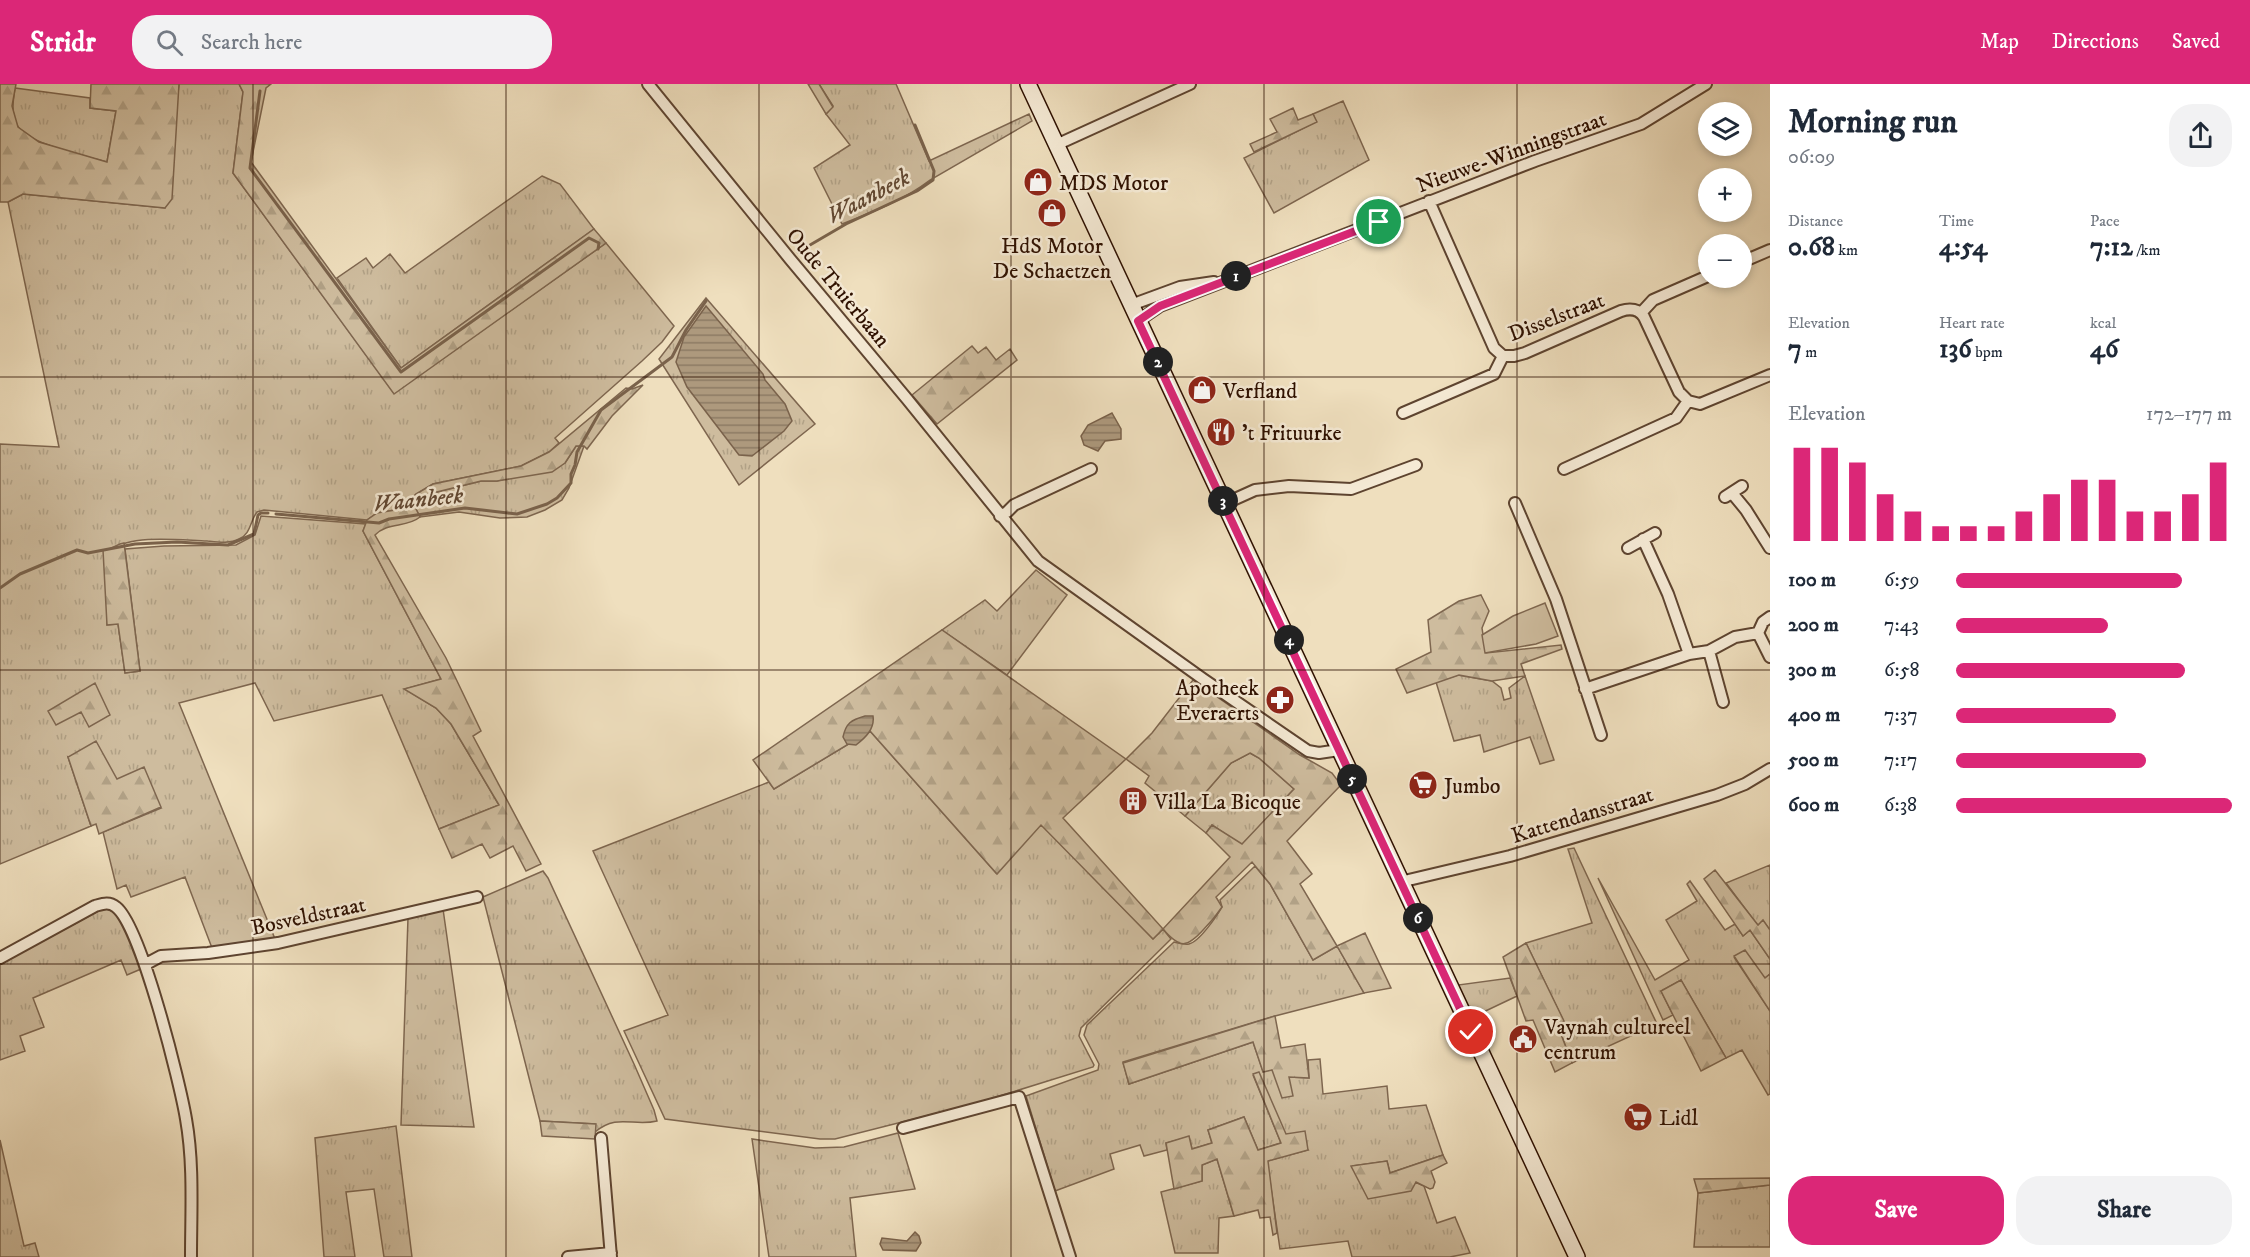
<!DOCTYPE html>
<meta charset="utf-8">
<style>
body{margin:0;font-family:"IM FELL DW Pica",serif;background:#f2f2f3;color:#1f2937;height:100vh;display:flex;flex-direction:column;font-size:22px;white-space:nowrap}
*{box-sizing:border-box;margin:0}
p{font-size:20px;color:#747a83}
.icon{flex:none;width:33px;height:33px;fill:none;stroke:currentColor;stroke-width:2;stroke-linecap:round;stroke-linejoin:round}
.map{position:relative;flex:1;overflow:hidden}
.drawer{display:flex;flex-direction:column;background:#fff;width:480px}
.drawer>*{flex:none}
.controls{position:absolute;left:1698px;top:18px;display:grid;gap:12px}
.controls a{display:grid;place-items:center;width:54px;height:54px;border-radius:50%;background:#fff;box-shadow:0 3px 9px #0003;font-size:30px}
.pin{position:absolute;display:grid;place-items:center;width:51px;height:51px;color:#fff;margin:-26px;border:3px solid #fff;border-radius:50%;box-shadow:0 2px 6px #0007}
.km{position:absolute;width:30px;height:30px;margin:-15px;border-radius:50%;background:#222;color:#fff;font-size:16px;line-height:30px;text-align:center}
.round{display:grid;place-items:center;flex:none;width:63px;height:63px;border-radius:24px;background:#f2f2f3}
.summary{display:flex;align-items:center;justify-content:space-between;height:102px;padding:0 18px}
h1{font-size:33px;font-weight:800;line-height:45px}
.metrics{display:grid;grid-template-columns:repeat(3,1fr);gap:9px;height:102px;padding:6px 18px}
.metrics div{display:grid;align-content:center}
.metrics b{font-size:26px;font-weight:800}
.metrics small{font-size:16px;font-weight:400}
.metrics p{font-size:16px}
.chart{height:168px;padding:12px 18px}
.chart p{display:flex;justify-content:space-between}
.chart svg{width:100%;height:108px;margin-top:6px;stroke:#db2777;stroke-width:6}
.cta{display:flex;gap:12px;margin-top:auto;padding:12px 18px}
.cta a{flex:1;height:69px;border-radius:24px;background:#db2777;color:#fff;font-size:24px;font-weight:800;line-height:69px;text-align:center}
.cta a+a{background:#f2f2f3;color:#1f2937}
ul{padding:0 18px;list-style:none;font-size:20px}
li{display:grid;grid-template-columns:96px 72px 1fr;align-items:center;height:45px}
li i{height:15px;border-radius:8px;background:#db2777}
header{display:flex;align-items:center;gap:36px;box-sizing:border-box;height:84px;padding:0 30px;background:#db2777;color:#fff}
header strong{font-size:28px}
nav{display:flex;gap:33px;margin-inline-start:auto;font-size:21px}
.search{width:420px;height:54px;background:#f2f2f3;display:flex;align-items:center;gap:15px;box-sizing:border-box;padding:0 21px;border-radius:24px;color:#747a83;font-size:22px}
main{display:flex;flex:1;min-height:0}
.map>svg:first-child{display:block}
</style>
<header>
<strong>Stridr</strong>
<div class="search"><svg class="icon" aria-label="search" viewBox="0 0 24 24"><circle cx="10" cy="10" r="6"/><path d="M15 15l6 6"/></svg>Search here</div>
<nav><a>Map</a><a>Directions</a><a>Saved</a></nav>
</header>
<main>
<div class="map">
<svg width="1770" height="1173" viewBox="0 0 1770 1173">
<defs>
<pattern id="grass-tufts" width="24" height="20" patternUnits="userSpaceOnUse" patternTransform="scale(1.5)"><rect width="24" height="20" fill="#cebc9e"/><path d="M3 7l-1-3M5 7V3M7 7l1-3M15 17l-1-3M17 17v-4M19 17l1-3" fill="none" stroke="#b1a186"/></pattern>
<pattern id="forest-firs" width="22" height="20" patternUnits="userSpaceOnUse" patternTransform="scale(1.5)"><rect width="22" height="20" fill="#cebc9e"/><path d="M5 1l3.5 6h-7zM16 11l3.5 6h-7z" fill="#b1a186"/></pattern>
<pattern id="water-rules" width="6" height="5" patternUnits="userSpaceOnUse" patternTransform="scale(1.5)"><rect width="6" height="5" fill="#ad997d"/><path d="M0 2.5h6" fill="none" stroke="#8d7b64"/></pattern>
</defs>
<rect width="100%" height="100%" fill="#efdfbe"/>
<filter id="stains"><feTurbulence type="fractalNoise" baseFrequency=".00333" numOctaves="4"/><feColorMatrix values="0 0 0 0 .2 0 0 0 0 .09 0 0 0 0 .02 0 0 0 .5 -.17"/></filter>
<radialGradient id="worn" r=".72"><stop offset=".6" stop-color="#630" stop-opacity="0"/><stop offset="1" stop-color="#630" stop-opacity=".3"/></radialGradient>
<!-- grass -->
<path fill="url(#grass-tufts)" stroke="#7e664f" stroke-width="1.5" d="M179,0H239L243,8L233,89L394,309L606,159L674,242L662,258L642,277L555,354L559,359L549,368L521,382L433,400L416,410L401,425L377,429L367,436L264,426L257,428C250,437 251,450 239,455C230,460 217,458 207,457C179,456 133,450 110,466L107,541L118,540L125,589L140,587L125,465L164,462L236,461L255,451L261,432L366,440L363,447L441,595L405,605L436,624L451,640L499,721L439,745L382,611L274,637L255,599L179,619L275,855L212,864L185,793L131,813L126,801L117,805L103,748L161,724L117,696L68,673L91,742L0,780V360L59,363L8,118L23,110L165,124Z
M819,0H896L929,77L1029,30L1032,37L930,96C904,116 873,128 842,140L814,84L850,61L826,30L833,22Z
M15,4L90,14V24L116,27L107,78C86,72 27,60 17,41C11,28 13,17 15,4Z
M1343,17L1369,76L1274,129L1244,74L1316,38L1313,30Z
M542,92L560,100L594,145L401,284L337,194L366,174L373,184L390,170L405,189Z
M706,214L815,340L739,401L659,275Z
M576,362H584L569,404L562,416L545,426L527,433L500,434L459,428L420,433L415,423L425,411L481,397H497L565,379Z
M1036,486L1067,511L1007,591L942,546L985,516L997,527Z
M1458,591L1492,597L1501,604L1504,616L1511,614L1509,604L1525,592L1554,676L1540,680L1530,653L1484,668L1480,651L1454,657L1436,598Z
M870,647L996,789L1041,740L1153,855L1163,845L1171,855L1081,944L1079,952L1094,981L1093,983L977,1019L835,1055H820L665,1035L624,947L668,931L593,767L769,698L774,705Z
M1250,669L1259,674L1294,705L1242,761L1212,741L1206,749L1185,732L1231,679Z
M1574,764L1657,940L1572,979L1557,940L1563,936L1526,859L1592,839L1568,765Z
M1770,781V846L1763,837L1758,842L1726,799Z
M1255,782L1270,800L1313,876L1337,862L1364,909L1275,932L1123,978L1129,1000L1253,958L1263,987L1272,986L1289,993L1309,994L1308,976L1320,975L1323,1010L1387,1002L1389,1025L1426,1021L1443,1071L1390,1089L1387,1077L1352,1082L1415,1098L1424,1102L1437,1139L1455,1133L1470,1169L1450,1173H1352L1348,1157L1280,1165L1267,1077L1308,1066L1286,1051L1253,991L1281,1059L1258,1066L1244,1033L1208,1046L1212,1059L1192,1065L1189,1053L1166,1059L1167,1066L1144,1072L1140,1061L1110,1070L1114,1085L1055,1107L1026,1012L1098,986L1099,980L1084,951L1087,941L1174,858C1178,859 1184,861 1189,860C1199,858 1217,832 1222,823L1220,816Z
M543,787L548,794L634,980L654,1026L657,1037C633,1043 618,1029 595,1048V1040L540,1037L483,813Z
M1598,794L1655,896L1689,876L1666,836L1697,817L1687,800L1690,797L1725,846L1735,840L1743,852L1750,846L1770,875V890L1765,894L1734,873L1770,927V1010L1768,1011L1742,966L1726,974L1681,896L1661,907L1673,931L1663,936Z
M104,824C128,829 134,865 141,885L127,891L121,876L33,914L44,943L20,952L25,967L0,976V880Z
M443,825L474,1043L401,1041L408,834Z
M1510,894L1517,912L1473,933L1458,901Z
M396,1042L412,1173H384L374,1105L346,1108L355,1173H324L315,1054Z
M898,1049L915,1105L850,1114L856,1173H769L752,1055L815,1064L844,1063Z
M0,1056L24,1162L35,1159L39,1173H0Z
M1217,1075L1234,1132L1219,1134L1218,1169H1175L1161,1108L1202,1097V1081Z
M1770,1101V1163H1694L1698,1109Z"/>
<!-- forest -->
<path fill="url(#forest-firs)" stroke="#7e664f" stroke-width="1.5" fill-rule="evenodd" d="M0,0H16L12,22L18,43L39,58L107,78L116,27L90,24L91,0H179L172,115L165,124L23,110L8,118H0Z
M239,0H271L266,4L251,78L401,284L594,145L606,159L394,310L233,89L243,8Z
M808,0H819L833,23L826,30Z
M1293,24L1298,36L1313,30L1317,38L1254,68L1250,60L1277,48L1270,35Z
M972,262L978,269L986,263L996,276L1010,265L1017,276L937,340L912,311Z
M643,301L612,332L587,365L584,362H576L565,379L552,388L497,397H481L425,411L415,423L420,433C407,444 387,438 375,451L446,574L481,647L473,652L541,780L526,787L513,762L490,774L482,760L452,774L439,745L499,721L451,640L436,624L404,605L441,595L363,447L367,436L377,429L401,425L416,410L433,400L521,382L549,368L626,304L632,305Z
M124,459L140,587L125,589L118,540L107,541L103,466C112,466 116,460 124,459Z
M1481,511L1489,527L1482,544L1486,569L1561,561L1562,565L1521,580L1525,592L1492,597L1459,591L1407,609L1396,585L1431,568L1428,536L1459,517Z
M942,546L1126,675L1152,649L1193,596L1300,671L1332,689L1341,701L1287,757L1312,790L1300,800L1337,862L1365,849L1391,904L1364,909L1337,862L1313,876L1270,800L1252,778L1216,813L1222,823C1216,832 1211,838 1204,845C1187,864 1180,865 1163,845L1153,855L1041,741L997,790L870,647L774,705L753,676ZM1250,669L1259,674L1294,705L1242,760L1212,741L1206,749L1230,773L1163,845L1063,734L1126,675L1149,692L1145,699L1185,732L1231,679Z
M95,599L110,631L89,643L81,628L56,641L48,627Z
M96,657L117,695L144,683L161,723L99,750L96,740L91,742L68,673Z
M1715,786L1758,841L1763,836L1770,846V875L1750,846L1743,852L1704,795Z
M1526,859L1564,937L1557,940L1572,979L1555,988L1533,936L1526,937L1503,873Z
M1745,866L1765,894L1770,890V927L1734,872Z
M1681,896L1726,974L1701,987L1661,907Z
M1275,932L1281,964L1305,960L1309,994L1289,993L1293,1012L1282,1014L1272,986L1263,988L1253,958L1129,1000L1123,979Z
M1259,988L1286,1050L1305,1047L1308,1066L1268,1077L1277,1149L1273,1151L1270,1133L1260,1134L1258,1126L1234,1132L1217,1075L1202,1081V1097L1174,1105L1166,1059L1189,1052L1192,1065L1212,1059L1208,1046L1244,1033L1258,1066L1281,1059L1253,990Z
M540,1037L596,1040L595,1055L542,1052Z
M1443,1071L1447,1079L1431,1087L1435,1098L1433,1104L1430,1105L1416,1098L1411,1107L1368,1115L1351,1082L1387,1077L1390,1089Z
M1770,1094V1101L1698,1109L1694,1095Z"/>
<!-- garden -->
<path fill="#cebc9e" stroke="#7e664f" stroke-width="1.5" d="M1545,519L1558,552L1536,560L1485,569L1482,551L1513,532Z"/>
<!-- water -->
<path fill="url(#water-rules)" stroke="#7a624b" stroke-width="1.5" d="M706,222L763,290L765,296L785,320L792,337L784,347L752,372L739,371L687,303L676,278L684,253Z
M1112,329L1121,345V355L1105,357L1098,367L1084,361L1081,352L1088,341Z
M865,632H873C875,645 865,654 856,661L847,660L843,653C846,639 851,636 865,632Z
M915,1148L919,1152L921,1159L916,1167L883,1166L880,1160L882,1154L907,1157Z"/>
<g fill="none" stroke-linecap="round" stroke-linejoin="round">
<!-- stream -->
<path stroke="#7a624b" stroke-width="3" d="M260,7L250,84L401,288L589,154L599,159L598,165
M798,168L846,140L917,107L933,96L934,87L915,41
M276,430L379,439L389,435L465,424L517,430L547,420L557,414L571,399V390L575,381L577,368L601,326L672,273L686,246L706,217
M0,504L20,490L77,466L88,469L135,460L177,458L228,461L254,450L258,431L261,429H268"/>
<!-- street casing -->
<g stroke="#5e4430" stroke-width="14">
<path id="street" d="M648,0L790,175L907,315L1038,477L1203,595L1308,667L1319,669L1339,666
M1056,61L1190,0
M1429,117L1494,264L1503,272H1514L1525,269L1621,227C1630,224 1639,225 1644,233L1679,308L1688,317L1700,320L1770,291
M1742,178L1770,166
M1131,221L1180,203L1214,198
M1641,229L1653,216L1708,192
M1138,237L1160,222L1535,77L1641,40L1706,0
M1403,329L1494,290L1503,272
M1564,385L1676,334L1688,317
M1732,409L1746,426L1770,464
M1725,413L1742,402
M1515,419L1556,515L1601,651
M1224,420L1255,406L1289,402L1351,405L1416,381
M1000,432L1007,428L1014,421L1091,385
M1643,455L1668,510L1689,570
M1628,464L1655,449
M1770,533L1763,538L1758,549L1770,573
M1709,567L1723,618
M1585,605L1689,570L1709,567L1735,553L1758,549
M1400,798L1510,772L1717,711L1745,700L1770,685
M0,874L95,822C102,820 109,817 116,823C141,842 180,999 186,1035C194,1080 191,1128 191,1173
M146,880L161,872L208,869L278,859L477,813
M903,1044L1019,1013L1070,1173
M601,1054L611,1173
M568,1173L611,1169"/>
</g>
<!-- secondary casing -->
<g stroke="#2e1000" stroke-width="18">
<path id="secondary" d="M1028,0L1577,1173"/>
</g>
<!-- street -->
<use href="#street" stroke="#f5ead5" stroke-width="10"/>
<!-- secondary -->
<use href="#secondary" stroke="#f5ead5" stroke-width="15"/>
</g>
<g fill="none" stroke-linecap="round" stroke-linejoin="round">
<!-- route casing -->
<g stroke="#fff" stroke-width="12">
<path id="route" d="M1379,138L1160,222L1138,237L1471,948"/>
</g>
<!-- route -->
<use href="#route" stroke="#db2777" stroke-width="8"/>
</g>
<!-- grid -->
<path fill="none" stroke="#2e1000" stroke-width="1.5" stroke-opacity="0.55" d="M253,0V1173M506,0V1173M759,0V1173M1011,0V1173M1264,0V1173M1517,0V1173M0,293H1770M0,586H1770M0,880H1770"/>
<!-- icons -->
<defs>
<g id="shop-disc" transform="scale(1.5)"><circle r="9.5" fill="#8f2418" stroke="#f5ead5"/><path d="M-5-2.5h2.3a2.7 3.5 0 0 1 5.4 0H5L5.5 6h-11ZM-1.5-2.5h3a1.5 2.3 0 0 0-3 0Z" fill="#fff"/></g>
<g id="restaurant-disc" transform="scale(1.5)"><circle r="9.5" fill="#8f2418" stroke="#f5ead5"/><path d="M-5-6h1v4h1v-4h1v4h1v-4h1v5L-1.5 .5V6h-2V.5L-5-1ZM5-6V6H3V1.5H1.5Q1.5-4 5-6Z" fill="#fff"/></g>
<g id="pharmacy-disc" transform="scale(1.5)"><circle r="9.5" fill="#8f2418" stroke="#f5ead5"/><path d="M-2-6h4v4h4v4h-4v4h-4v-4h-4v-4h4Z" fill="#fff"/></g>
<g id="supermarket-disc" transform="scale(1.5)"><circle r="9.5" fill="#8f2418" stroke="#f5ead5"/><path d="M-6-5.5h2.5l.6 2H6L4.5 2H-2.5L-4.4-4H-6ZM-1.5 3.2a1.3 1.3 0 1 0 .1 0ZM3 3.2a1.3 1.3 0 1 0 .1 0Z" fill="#fff"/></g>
<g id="building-disc" transform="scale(1.5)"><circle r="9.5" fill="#8f2418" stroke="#f5ead5"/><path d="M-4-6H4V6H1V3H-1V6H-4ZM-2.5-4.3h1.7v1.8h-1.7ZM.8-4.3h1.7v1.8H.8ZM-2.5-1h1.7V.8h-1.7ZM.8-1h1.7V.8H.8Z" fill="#fff"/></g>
<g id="civic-disc" transform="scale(1.5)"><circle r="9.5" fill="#8f2418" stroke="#f5ead5"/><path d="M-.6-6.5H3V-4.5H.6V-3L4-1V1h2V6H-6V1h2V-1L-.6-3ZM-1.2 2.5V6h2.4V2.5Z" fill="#fff"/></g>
</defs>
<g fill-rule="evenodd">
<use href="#shop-disc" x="1038" y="98"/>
<use href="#shop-disc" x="1052" y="129"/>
<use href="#shop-disc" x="1202" y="306"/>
<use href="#restaurant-disc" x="1221" y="348"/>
<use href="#pharmacy-disc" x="1280" y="616"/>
<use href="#supermarket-disc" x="1423" y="701"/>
<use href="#building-disc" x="1133" y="717"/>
<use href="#civic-disc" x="1523" y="955"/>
<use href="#supermarket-disc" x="1638" y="1033"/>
</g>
<g text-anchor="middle" stroke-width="5" stroke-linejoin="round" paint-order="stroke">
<!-- street labels -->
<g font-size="22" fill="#2e1000" stroke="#f5ead5">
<text transform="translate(1511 67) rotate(-20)" y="8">Nieuwe-Winningstraat</text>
<text transform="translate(839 203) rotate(50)" y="8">Oude Truierbaan</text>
<text transform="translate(1556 232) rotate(-21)" y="8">Disselstraat</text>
<text transform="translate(1582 730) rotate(-17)" y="8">Kattendansstraat</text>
<text transform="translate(308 831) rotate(-12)" y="8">Bosveldstraat</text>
</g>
<!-- poi labels -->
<g font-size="22" fill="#2e1000" stroke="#f5ead5" text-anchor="start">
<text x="1059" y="106">MDS Motor</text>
<text x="1052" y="169" text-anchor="middle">HdS Motor<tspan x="1052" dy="25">De Schaetzen</tspan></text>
<text x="1223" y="314">Verfland</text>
<text x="1242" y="356">'t Frituurke</text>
<text x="1259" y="611" text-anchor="end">Apotheek<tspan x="1259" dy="25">Everaerts</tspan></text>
<text x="1444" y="709">Jumbo</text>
<text x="1154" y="725">Villa La Bicoque</text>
<text x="1544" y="950">Vaynah cultureel<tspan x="1544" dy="25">centrum</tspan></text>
<text x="1659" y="1041">Lidl</text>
</g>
<!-- water labels -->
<g font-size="24" font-style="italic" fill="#614732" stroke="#f5ead5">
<text transform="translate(868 112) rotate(-28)" y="8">Waanbeek</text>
<text transform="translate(418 415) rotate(-6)" y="8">Waanbeek</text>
</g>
</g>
<rect width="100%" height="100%" filter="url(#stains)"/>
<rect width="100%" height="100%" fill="url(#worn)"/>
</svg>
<div class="controls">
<a><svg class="icon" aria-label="layers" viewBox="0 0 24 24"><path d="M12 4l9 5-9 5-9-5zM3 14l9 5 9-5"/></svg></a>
<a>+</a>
<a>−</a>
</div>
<div class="pin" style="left:1379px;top:138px;background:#1e9e55"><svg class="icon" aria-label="arrive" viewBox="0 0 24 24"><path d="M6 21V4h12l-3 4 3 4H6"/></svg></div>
<div class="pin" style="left:1471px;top:948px;background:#d93025"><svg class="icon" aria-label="check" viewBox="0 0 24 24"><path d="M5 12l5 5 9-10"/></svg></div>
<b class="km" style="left:1236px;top:192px">1</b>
<b class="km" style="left:1158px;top:278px">2</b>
<b class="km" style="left:1223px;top:417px">3</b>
<b class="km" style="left:1289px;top:556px">4</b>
<b class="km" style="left:1352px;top:695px">5</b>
<b class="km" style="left:1418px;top:834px">6</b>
</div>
<section class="drawer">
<div class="summary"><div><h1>Morning run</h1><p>06:09</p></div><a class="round"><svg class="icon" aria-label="share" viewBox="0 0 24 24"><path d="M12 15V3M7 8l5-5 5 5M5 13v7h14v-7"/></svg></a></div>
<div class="metrics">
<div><p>Distance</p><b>0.68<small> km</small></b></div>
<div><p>Time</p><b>4:54</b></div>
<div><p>Pace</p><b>7:12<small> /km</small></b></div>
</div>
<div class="metrics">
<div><p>Elevation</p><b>7<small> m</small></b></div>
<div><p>Heart rate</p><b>136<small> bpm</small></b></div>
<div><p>kcal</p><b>46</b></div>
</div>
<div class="chart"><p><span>Elevation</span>172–177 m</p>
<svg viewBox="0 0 160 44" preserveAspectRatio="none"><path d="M5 44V6M15 44V6M25 44V12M35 44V25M45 44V32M55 44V38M65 44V38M75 44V38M85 44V32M95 44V25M105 44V19M115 44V19M125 44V32M135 44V32M145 44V25M155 44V12"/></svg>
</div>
<ul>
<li><b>100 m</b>6:59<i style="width:82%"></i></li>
<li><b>200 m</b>7:43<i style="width:55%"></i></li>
<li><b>300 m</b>6:58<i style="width:83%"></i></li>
<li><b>400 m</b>7:37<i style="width:58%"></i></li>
<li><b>500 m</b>7:17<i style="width:69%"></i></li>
<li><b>600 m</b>6:38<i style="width:100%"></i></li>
</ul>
<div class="cta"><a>Save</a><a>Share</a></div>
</section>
</main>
